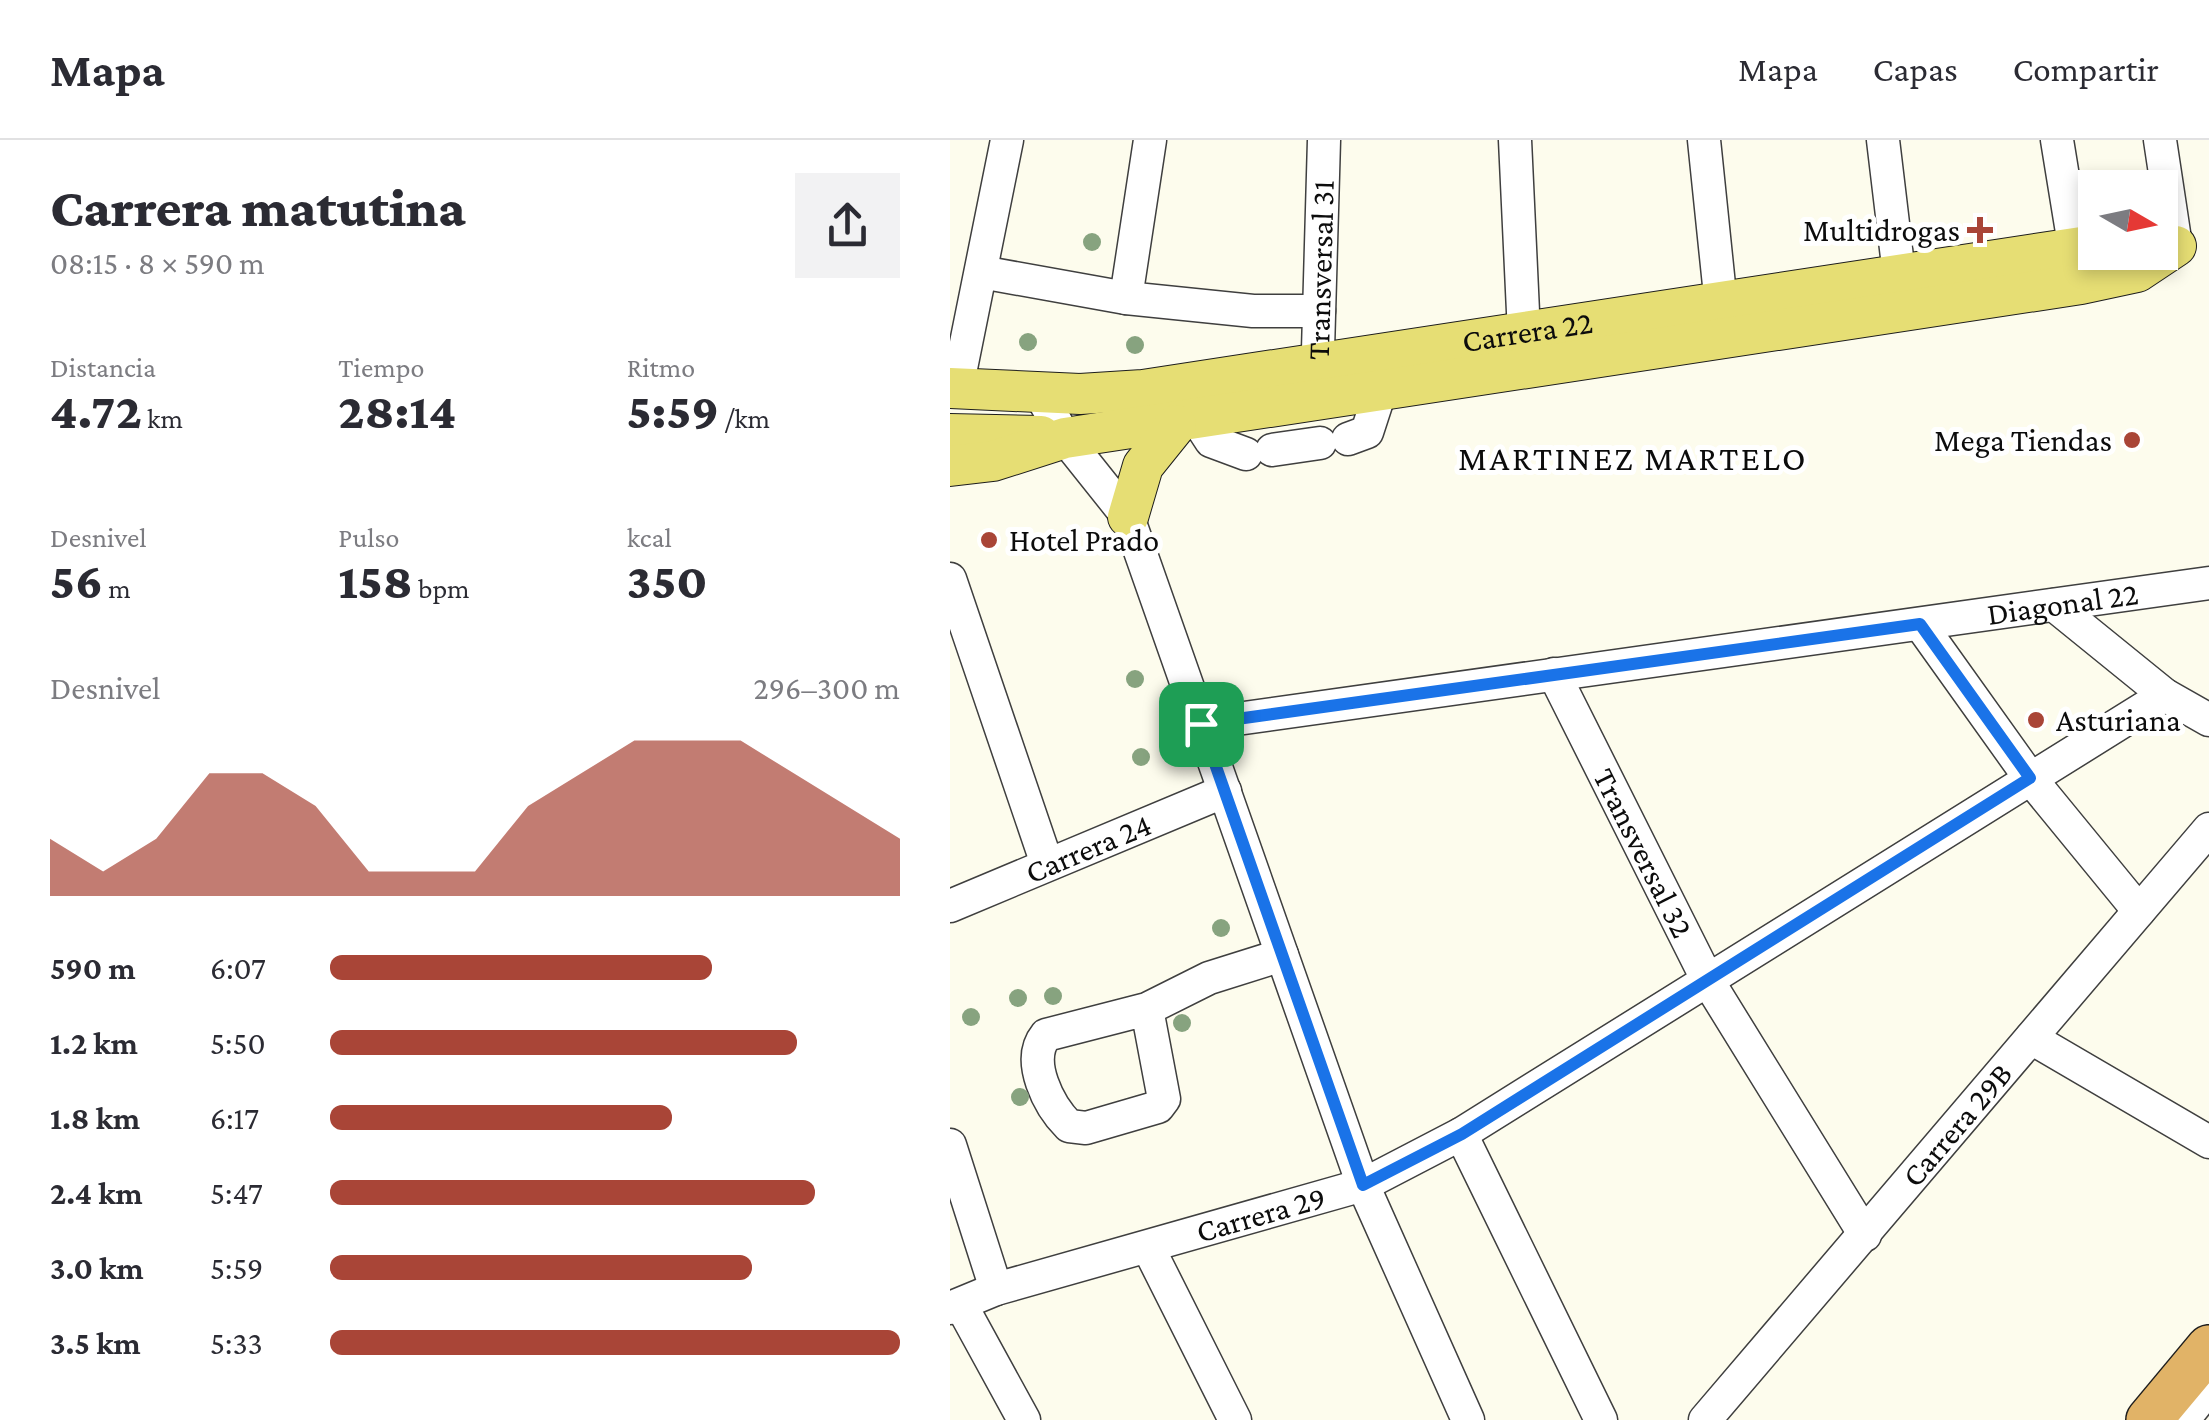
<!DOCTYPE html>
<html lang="es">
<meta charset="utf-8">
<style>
body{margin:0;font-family:"Crimson Pro",serif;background:#f2f2f3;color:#2b2b33;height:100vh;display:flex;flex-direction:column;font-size:38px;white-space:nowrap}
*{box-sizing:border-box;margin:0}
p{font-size:32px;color:#7c7c81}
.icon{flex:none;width:55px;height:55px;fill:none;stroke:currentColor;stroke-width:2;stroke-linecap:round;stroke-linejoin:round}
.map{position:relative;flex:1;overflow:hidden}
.details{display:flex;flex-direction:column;background:#fff;width:950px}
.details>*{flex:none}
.needle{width:65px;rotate:99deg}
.tools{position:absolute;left:1128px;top:30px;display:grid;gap:20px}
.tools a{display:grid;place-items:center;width:100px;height:100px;border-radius:0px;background:#fff;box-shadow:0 5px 15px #0003;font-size:50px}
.pin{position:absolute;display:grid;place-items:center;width:85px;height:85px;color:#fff;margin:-42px;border-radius:20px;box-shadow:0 5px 15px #0006}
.round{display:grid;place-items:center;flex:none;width:105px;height:105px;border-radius:0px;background:#f2f2f3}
.overview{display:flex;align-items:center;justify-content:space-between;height:170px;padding:0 50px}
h1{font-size:55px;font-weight:800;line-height:75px}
.figures{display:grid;grid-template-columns:repeat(3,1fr);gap:15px;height:170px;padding:10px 50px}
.figures div{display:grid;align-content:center}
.figures b{font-size:50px;font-weight:800}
.figures small{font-size:28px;font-weight:400}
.figures p{font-size:28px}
.chart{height:280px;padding:20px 50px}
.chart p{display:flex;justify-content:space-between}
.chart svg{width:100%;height:180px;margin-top:10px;fill:#a94537;opacity:.7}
ul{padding:0 50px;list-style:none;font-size:32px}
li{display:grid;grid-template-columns:160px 120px 1fr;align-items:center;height:75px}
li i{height:25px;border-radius:12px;background:#a94537}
header{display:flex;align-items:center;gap:60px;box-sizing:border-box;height:140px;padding:0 50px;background:#fff;border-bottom:2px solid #e1e1e2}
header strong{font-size:48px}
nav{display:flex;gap:55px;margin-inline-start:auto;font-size:35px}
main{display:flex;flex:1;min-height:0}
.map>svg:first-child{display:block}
</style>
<header>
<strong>Mapa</strong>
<nav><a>Mapa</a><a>Capas</a><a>Compartir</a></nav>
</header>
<main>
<section class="details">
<div class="overview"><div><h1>Carrera matutina</h1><p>08:15 · 8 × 590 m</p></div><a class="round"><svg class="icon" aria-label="share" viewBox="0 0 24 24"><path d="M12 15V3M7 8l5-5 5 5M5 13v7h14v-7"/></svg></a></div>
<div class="figures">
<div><p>Distancia</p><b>4.72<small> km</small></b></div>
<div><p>Tiempo</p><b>28:14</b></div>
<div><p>Ritmo</p><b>5:59<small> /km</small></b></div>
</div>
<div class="figures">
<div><p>Desnivel</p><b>56<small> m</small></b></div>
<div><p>Pulso</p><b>158<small> bpm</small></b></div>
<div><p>kcal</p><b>350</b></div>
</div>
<div class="chart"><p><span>Desnivel</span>296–300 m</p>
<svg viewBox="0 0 160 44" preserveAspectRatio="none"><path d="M0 44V30L10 38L20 30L30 14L40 14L50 22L60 38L70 38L80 38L90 22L100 14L110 6L120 6L130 6L140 14L150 22L160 30V44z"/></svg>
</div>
<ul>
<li><b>590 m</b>6:07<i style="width:67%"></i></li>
<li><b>1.2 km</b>5:50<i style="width:82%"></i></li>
<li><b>1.8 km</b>6:17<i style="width:60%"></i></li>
<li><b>2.4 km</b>5:47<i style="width:85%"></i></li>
<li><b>3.0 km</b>5:59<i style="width:74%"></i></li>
<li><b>3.5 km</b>5:33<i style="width:100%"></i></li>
</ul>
</section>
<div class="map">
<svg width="1259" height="1280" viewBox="0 0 1259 1280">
<rect width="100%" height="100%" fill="#fdfced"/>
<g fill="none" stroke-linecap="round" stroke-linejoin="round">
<!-- minor casing -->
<g stroke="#3f3f3f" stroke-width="35">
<g id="minor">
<path d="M200,0L176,158L303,171H369"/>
<path d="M565,0L575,215"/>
<path d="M754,0L773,184"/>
<path d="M933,0L952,159"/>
<path d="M1107,0L1128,129"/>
<path d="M1210,0L1226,106"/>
<path d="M31,132L176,158"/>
<path id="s1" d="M367,245L374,0"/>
<path d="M7,248L57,0"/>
<path d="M89,252L115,298L178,377L413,1045L518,1280"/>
<path d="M248,281L261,301L296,314"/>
<path d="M398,299L417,292L430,252"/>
<path d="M322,310L370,303"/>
<path d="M0,439L97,724"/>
<path d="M1104,465L1215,555L1259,580"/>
<path d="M970,484L1080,638L1189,771"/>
<path id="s2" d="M604,534L758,841L915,1095"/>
<path id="s3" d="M251,584L1259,443"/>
<path id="s4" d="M0,766L275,651"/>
<path d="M197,869L214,959L208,967L136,988L119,986C99,966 75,921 96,895L197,869L259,838L332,815"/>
<path d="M1081,898L1259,1002"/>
<path d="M511,994L651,1280"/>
<path d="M0,1005L46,1149"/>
<path d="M198,1107L285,1280"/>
<path d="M11,1165L74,1280"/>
<path id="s5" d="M0,1168L46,1149L413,1045L511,994L1215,555"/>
<path id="s6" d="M755,1280L1259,689"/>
<path d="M1233,1280L1259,1248"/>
</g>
</g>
<!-- major casing -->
<g stroke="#1d1d1d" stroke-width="42">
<g id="major">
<path id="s7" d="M0,248L130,254L193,250L1145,105"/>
<path d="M0,294L91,296"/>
<path d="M0,326L43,321L115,298L1131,144L1187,132L1226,106"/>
<path d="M178,377L193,326L226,285"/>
</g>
</g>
<!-- highway casing -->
<g stroke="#1d1d1d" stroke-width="48">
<path id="highway" d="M1199,1280L1259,1208"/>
</g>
<!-- minor -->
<use href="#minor" stroke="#fff" stroke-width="32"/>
<!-- major -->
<use href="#major" stroke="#e6de74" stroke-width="40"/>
<!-- highway -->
<use href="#highway" stroke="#e1b367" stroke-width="45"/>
</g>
<!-- trees -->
<g fill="#87a37f">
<circle cx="142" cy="102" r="9"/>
<circle cx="78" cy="202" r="9"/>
<circle cx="185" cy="205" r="9"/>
<circle cx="185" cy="539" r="9"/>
<circle cx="228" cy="580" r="9"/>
<circle cx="191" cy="617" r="9"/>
<circle cx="271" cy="788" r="9"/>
<circle cx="103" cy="856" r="9"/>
<circle cx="68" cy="858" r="9"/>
<circle cx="21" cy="877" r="9"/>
<circle cx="232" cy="883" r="9"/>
<circle cx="70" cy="957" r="9"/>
</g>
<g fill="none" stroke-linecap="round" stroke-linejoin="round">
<!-- route casing -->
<g stroke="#fff" stroke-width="20">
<path id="route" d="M970,484L1080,638L512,994L413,1045L251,584Z"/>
</g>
<!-- route -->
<use href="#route" stroke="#1a73e8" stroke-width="12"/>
</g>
<!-- markers -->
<g fill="#a94537" stroke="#fff" stroke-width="4">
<path d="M1025 75h10v10h10v10h-10v10h-10v-10h-10v-10h10z"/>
<circle cx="1182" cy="300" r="10"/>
<circle cx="39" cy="400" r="10"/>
<circle cx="1086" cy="580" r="10"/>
</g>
<g text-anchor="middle" stroke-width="10" stroke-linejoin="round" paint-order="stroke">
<!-- poi labels -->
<g font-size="32" fill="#0c0c0c" stroke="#fff" text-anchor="end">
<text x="1010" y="101">Multidrogas</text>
<text x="1162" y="311">Mega Tiendas</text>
<text x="59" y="411" text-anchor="start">Hotel Prado</text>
<text x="1106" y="591" text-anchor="start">Asturiana</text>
</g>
<!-- street labels -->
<g font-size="32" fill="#0c0c0c" stroke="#fff">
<text dy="11" stroke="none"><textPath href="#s1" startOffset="115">Transversal 31</textPath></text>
<text dy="11" stroke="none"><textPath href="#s7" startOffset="582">Carrera 22</textPath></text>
<text dy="11" stroke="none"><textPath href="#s3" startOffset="870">Diagonal 22</textPath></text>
<text dy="11" stroke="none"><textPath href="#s4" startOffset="150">Carrera 24</textPath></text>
<text dy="11" stroke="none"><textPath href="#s2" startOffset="200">Transversal 32</textPath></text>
<text dy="11" stroke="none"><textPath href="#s6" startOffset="388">Carrera 29B</textPath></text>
<text dy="11" stroke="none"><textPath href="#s5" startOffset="325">Carrera 29</textPath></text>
</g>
<!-- neighbourhood labels -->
<g font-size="35" letter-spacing="2.5" fill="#0c0c0c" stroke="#fff">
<text x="683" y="330">MARTINEZ MARTELO</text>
</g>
</g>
</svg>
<div class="tools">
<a><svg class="needle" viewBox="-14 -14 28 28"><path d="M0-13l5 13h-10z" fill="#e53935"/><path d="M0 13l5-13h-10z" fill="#7c7c81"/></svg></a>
</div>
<div class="pin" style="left:251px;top:584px;background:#1e9e55"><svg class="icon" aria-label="arrive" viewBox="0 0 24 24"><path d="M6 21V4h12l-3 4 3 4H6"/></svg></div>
</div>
</main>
